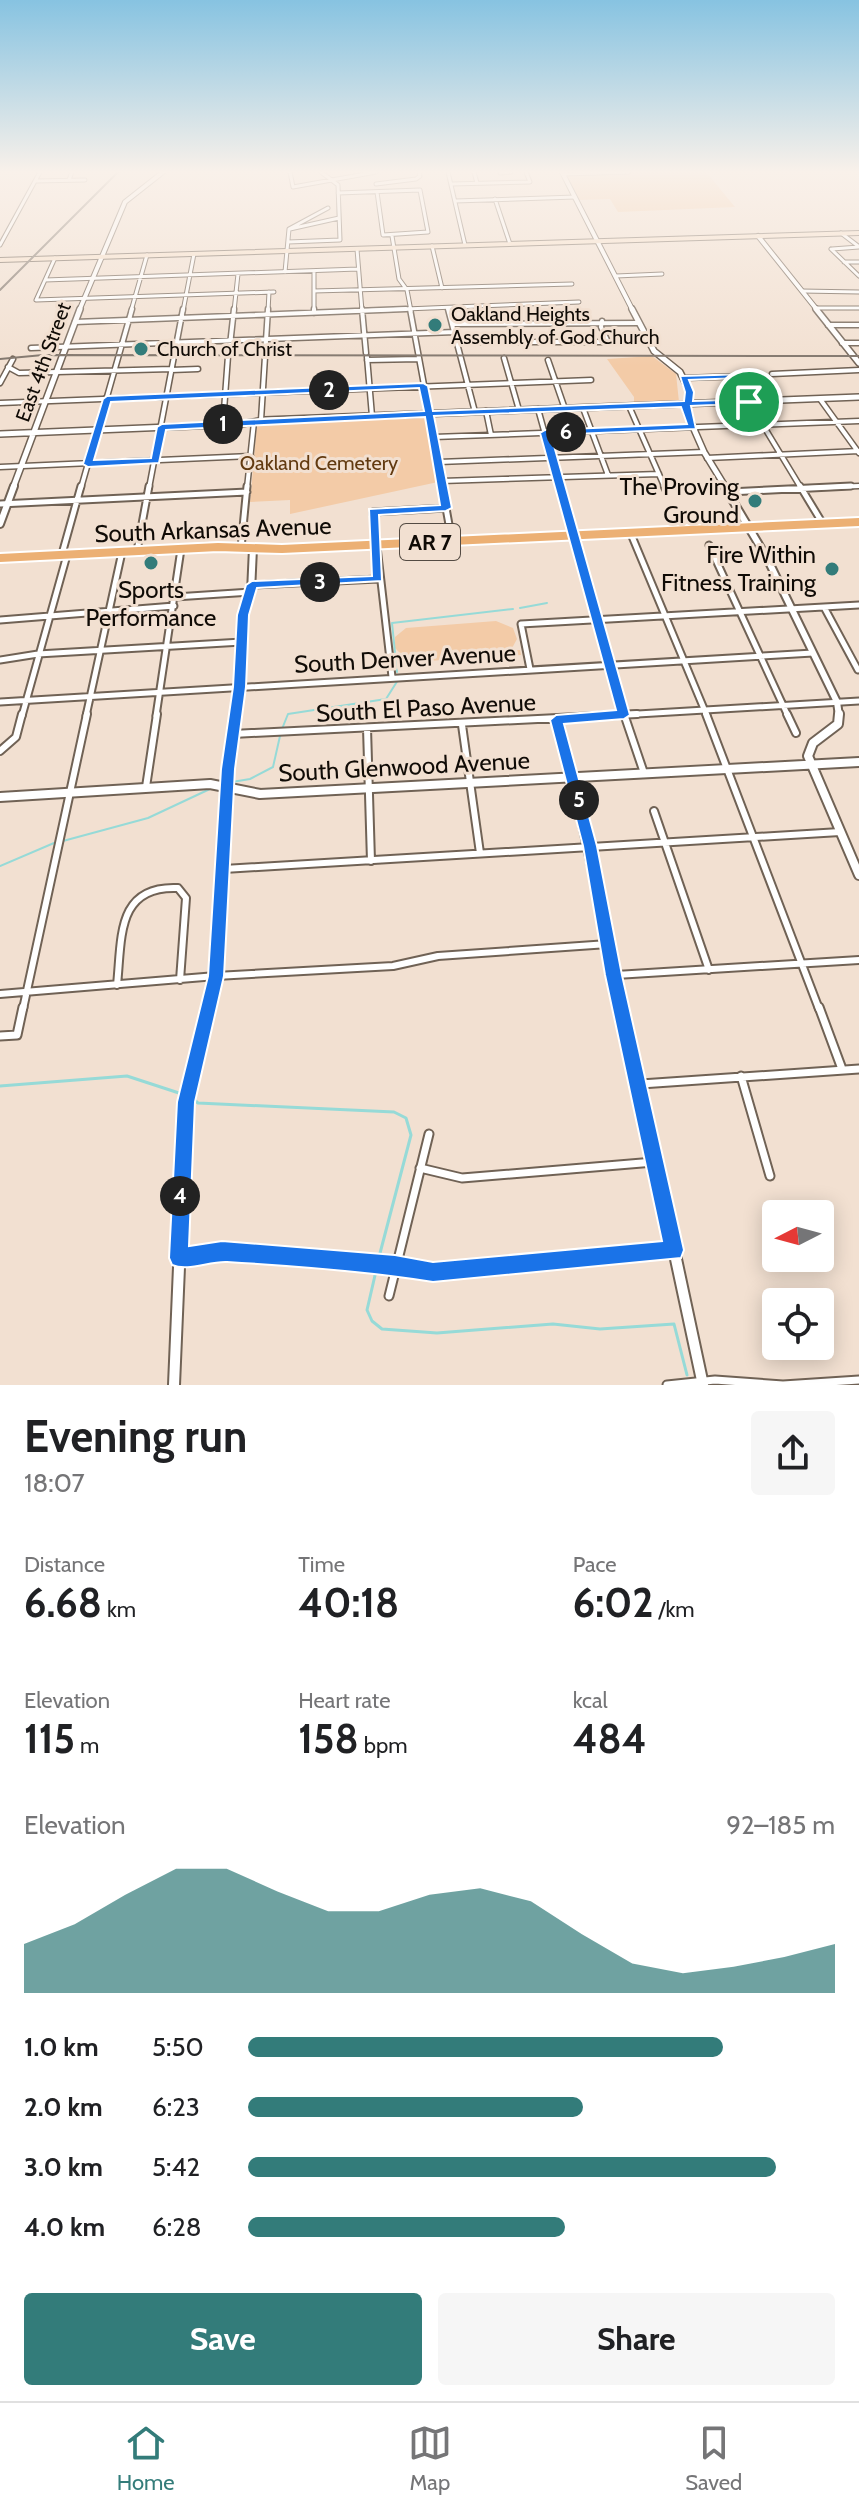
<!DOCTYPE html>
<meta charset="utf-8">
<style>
body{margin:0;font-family:Cabin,sans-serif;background:#f6f6f6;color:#202124;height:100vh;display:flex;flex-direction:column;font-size:30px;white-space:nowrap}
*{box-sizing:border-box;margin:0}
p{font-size:26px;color:#757577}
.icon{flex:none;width:44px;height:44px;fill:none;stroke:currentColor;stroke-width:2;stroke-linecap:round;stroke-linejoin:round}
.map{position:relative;height:1385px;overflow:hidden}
.side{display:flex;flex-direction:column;background:#fff;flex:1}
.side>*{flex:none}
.needle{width:52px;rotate:264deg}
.tools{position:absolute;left:762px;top:1200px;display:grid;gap:16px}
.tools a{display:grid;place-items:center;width:72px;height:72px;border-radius:8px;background:#fff;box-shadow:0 4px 20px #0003;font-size:40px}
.pin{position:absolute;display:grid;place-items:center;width:68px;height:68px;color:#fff;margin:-34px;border:4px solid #fff;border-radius:50%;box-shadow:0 2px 8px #0007}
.km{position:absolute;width:40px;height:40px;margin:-20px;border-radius:50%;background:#222;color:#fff;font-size:22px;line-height:40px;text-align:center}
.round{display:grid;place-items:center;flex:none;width:84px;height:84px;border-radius:8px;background:#f6f6f6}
.headline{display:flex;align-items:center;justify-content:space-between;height:136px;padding:0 24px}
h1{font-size:44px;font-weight:800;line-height:60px}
.figures{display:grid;grid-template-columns:repeat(3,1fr);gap:12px;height:136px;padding:8px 24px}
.figures div{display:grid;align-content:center}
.figures b{font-size:40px;font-weight:800}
.figures small{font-size:22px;font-weight:400}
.figures p{font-size:22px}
.chart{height:224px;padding:16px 24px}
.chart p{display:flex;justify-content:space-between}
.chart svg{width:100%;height:144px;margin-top:8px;fill:#337c7a;opacity:.7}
.primary-button{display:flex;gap:16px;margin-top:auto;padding:16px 24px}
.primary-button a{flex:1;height:92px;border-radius:8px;background:#337c7a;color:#fff;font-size:32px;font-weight:800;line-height:92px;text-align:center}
.primary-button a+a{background:#f6f6f6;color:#202124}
ul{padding:0 24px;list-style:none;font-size:26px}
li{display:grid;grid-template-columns:128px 96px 1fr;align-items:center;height:60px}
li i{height:20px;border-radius:10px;background:#337c7a}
.tabs{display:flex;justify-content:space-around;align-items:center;height:112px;border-top:2px solid #e0e0e0;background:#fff;font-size:22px;color:#757577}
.tabs a{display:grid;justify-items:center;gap:4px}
.tabs .on{color:#337c7a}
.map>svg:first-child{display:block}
</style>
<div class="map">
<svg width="859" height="1385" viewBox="0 0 859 1385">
<rect width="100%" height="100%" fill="#f2e0d1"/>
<!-- green -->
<path fill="#f3cba7" d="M706,172L735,207L618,212L610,199L579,200L566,174Z
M652,356L676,374L679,402L634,404V397L607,359Z
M427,414L435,442L438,482L290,514V500L250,502L257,425L260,422Z
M496,621L513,628L517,639L511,650H520L521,655L397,663L396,658L404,657L395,648V637L406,628Z"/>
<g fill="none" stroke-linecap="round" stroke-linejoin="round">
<!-- stream-far1 -->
<path stroke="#96dad7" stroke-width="2" d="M520,608L547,603
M397,672L392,623L513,609
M282,729L288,714L386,699L398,680
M232,782L250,779L273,767L280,736
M63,841L148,818L212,788
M0,866L54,843"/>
<!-- stream -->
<path stroke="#96dad7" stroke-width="3" d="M0,1086L127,1076L182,1094
M192,1098L198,1103L394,1112L406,1118L411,1135L379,1257
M376,1271L367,1310L372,1321L382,1329L437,1333L553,1324L600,1329L674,1324L687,1375"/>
<!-- minor-far4 casing -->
<g stroke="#706255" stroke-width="5">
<path id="minor-far4" d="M290,172L293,187L376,172
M448,172L465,245
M474,172L477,183
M500,173L511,172
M563,174L629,172
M69,180L72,172
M35,181L85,180
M376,184L416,179L420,176L419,172
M451,184L530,182L526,172
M338,193L420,190L428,232L383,235L377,192
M495,199L510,244
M455,201L575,197
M290,229L339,218
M841,233L858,246
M392,236L399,279L407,290L411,311
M288,242L340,240L338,185L321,172
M0,245L40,172
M432,246L442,288
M357,249L362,311
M831,249L859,276
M832,249L859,247
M55,258L36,300L274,292
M844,262H859
M314,271V311
M285,272L289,229L328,208
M616,276L662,274
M45,280L358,269
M314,291L572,284
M802,291L859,292
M815,308H859
M131,311L147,255
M183,311L194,254
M234,311L238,274
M268,311L269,292
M356,311L579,302"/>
</g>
<!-- minor-far3 casing -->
<g stroke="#706255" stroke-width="7">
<path id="minor-far3" d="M314,309V313
M362,309L366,353
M410,309L443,488
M448,309L475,412
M75,322L406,309
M453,324L639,323
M828,325H859
M458,342H608L601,327L602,321
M842,343H859
M31,348L455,332
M229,354L234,309
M367,357L372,416
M504,358L519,410
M367,360L419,359
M548,360L565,409
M8,367L19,373L172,369
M171,370L198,369
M772,374L859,370
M683,378L745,376L761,401
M316,379V390
M0,383L13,359
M820,399L859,453
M749,402L801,488
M0,403L591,380
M629,406L665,488
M583,408L608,475
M538,409L560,488
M486,411L491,435
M261,420L268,309
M223,424L228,356
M434,437L859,421
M707,458L859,451
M439,462L704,452
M0,467L251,456
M442,481L659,474
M81,488L132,309
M149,488L183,309
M247,488L254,422
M808,488L859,486"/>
</g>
<!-- minor-far2 casing -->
<g stroke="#706255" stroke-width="9">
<path id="minor-far2" d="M442,486L452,541
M559,486L625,716
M664,486L666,490
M800,486L823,524
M729,492L851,486
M0,504L247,492
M631,534L707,716
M709,545L788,716
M241,548L247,486
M137,551L149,486
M62,554L81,486
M252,585L378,579
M175,597L251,592
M824,607L858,670
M0,620L174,606
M0,660L38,654L242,642
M530,669L521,624L859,605
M392,677L373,512L446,508
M0,702L813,653
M22,716L67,555
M86,716L122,552
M156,716L181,549
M604,716L859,701"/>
</g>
<!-- minor-far1 casing -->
<g stroke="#706255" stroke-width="10">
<path id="minor-far1" d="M624,714L644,773
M706,714L819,1009
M787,714L796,733
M556,720L573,777
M462,725L480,853
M367,728L371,861
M233,734L637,714
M0,751L16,737L22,714
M146,787L157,714
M654,811L709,970
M224,869L840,832
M616,975L859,960
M117,985C122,938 116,885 178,888L186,898L180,980
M0,994L216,976L393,966L438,956L608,944
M23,1009L87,714"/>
</g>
<!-- minor casing -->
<g stroke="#706255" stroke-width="11">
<path id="minor" d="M819,1007L842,1069
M0,1036L17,1035L23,1007
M741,1076L770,1176
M641,1084L859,1069
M420,1168L462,1178L654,1162
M181,1257L222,1251L433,1272L673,1251
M389,1296L429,1134
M667,1385L715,1380L783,1385L859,1380"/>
</g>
<!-- tertiary-far4 casing -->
<g stroke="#706255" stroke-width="6">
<path id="tertiary-far4" d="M562,172L633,311
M758,236L818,311
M79,311L125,202L163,172"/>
</g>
<!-- tertiary-far3 casing -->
<g stroke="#706255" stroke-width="8">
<path id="tertiary-far3" d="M632,309L654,351L680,372L690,392L686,411L704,452L726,488
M816,309L859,363
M0,434L241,424L265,420L859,397
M13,488L80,309"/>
</g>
<!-- tertiary-far2 casing -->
<g stroke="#706255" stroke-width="10">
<path id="tertiary-far2" d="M724,486L767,558L837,702L839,716
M0,524L14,486
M236,716L243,615L251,592L253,548"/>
</g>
<!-- tertiary-far1 casing -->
<g stroke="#706255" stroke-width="12">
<path id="tertiary-far1" d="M839,714L838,724L813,743L808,756L859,875
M573,778L623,1009
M0,797L210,784L260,794L859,762
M208,1009L216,976L228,769L236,714"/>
</g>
<!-- tertiary casing -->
<g stroke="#706255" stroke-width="14">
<path id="tertiary" d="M622,1007L703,1385
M174,1385L186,1102L209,1007"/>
</g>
<!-- secondary casing -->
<g stroke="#706255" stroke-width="6">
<path id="secondary" d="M0,260L859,233"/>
</g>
<!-- trunk casing -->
<g stroke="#fff" stroke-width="12">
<path id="trunk" d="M0,558L218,547L282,549L859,522"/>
</g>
<!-- minor-far4 -->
<use href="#minor-far4" stroke="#fff" stroke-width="3"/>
<!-- minor-far3 -->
<use href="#minor-far3" stroke="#fff" stroke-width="4"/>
<!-- minor-far2 -->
<use href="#minor-far2" stroke="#fff" stroke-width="5"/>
<!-- minor-far1 -->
<use href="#minor-far1" stroke="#fff" stroke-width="6"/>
<!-- minor -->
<use href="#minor" stroke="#fff" stroke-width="7"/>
<!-- tertiary-far4 -->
<use href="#tertiary-far4" stroke="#fff" stroke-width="4"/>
<!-- tertiary-far3 -->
<use href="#tertiary-far3" stroke="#fff" stroke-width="5"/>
<!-- tertiary-far2 -->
<use href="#tertiary-far2" stroke="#fff" stroke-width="6"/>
<!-- tertiary-far1 -->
<use href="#tertiary-far1" stroke="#fff" stroke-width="8"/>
<!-- tertiary -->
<use href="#tertiary" stroke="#fff" stroke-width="10"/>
<!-- secondary -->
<use href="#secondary" stroke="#f8e1cb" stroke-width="4"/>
<!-- trunk -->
<use href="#trunk" stroke="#ecb074" stroke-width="8"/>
<!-- rail -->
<path stroke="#80756b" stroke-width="2" d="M0,290L118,172
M0,359L43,355L859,356"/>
</g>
<!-- sky -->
<linearGradient id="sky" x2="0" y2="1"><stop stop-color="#87c3e1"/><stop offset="0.47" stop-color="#f9f1ea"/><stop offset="1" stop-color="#f9f1ea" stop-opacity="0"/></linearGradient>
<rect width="859" height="366" fill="url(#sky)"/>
<!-- route -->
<path fill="#1a73e8" stroke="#fff" stroke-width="2" fill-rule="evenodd" d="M748,374L764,403L691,406L696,429L551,435L630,715L624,719L564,724L597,846L622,975L684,1250L681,1258L433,1282C365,1271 295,1266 227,1262C209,1261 188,1272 172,1265L169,1258L177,1102L208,976L221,769L233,687L237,615L246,585L252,581L372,576L369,509L440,505L425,417L166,430L159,463L88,467L83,464L103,399L107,396L423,383L428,386L433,411L684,401L685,392L680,376ZM742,378L755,399L693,401L694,392L689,380ZM419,388L424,411L162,424L157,427L151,458L94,460L111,402ZM681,407L687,424L545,430L540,433L616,710L556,715L550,720L583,846L605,975L662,1241L433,1262L395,1255L222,1241L189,1246L195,1102L224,976L235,769L246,687L249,615L257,588L382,581L379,515L446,511L452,508L434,416Z"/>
<!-- markers -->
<g fill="#337c7a" stroke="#f2e0d1" stroke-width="3">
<circle cx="435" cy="325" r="8"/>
<circle cx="141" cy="349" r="8"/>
<circle cx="755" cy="501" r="8"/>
<circle cx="151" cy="563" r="8"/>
<circle cx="832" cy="569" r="8"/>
</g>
<g text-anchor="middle" stroke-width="6" stroke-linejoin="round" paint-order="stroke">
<!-- far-poi labels -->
<g font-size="20" fill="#100b06" stroke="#f2e0d1" text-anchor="start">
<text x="451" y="321">Oakland Heights<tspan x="451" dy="23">Assembly of God Church</tspan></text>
<text x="157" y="356">Church of Christ</text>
</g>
<!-- far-street labels -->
<g font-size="20" fill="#100b06" stroke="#f2e0d1">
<text transform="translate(43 362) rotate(-70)" y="7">East 4th Street</text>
</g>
<!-- far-park labels -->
<g font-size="20" fill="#623a10" stroke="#f2e0d1">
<text x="319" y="470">Oakland Cemetery</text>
</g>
<!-- shield labels -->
<rect fill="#f2e0d1" stroke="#544b43" stroke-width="2" x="400" y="524" width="60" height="36" rx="6"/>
<g font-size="22" font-weight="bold" fill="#100b06">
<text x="430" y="550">AR 7</text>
</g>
<!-- poi labels -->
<g font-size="24" fill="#100b06" stroke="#f2e0d1" text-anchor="end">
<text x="739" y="495">The Proving<tspan x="739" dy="28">Ground</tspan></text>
<text x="816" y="563">Fire Within<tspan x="816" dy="28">Fitness Training</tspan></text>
<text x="151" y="598" text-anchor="middle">Sports<tspan x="151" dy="28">Performance</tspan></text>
</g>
<!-- street labels -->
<g font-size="24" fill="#100b06" stroke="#f2e0d1">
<text transform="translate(213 530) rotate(-2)" y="8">South Arkansas Avenue</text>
<text transform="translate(405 659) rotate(-3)" y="8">South Denver Avenue</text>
<text transform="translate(426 708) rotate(-3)" y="8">South El Paso Avenue</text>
<text transform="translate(404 767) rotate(-3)" y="8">South Glenwood Avenue</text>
</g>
</g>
</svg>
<div class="tools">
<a><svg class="needle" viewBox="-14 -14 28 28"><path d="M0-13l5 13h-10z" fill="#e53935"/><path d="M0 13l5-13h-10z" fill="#757577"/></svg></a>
<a><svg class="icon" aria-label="locate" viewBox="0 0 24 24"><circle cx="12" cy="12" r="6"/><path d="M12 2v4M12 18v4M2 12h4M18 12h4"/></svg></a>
</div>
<div class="pin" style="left:749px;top:402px;background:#1e9e55"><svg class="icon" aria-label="arrive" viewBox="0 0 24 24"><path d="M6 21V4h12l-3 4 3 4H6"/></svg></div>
<b class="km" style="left:223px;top:424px">1</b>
<b class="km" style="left:329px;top:390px">2</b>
<b class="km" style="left:320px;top:582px">3</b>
<b class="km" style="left:180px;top:1196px">4</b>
<b class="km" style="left:579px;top:800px">5</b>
<b class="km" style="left:566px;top:432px">6</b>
</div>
<section class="side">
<div class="headline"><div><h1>Evening run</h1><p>18:07</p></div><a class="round"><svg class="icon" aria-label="share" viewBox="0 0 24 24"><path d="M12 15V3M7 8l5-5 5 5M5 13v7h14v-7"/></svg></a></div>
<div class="figures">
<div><p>Distance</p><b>6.68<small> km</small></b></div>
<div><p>Time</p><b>40:18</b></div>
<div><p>Pace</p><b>6:02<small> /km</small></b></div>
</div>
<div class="figures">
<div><p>Elevation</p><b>115<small> m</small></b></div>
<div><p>Heart rate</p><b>158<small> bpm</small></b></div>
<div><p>kcal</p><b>484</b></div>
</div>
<div class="chart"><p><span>Elevation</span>92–185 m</p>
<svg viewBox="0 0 160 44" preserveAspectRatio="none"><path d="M0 44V29L10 23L20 14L30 6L40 6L50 13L60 19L70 19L80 14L90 12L100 16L110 26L120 35L130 38L140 36L150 33L160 29V44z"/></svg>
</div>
<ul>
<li><b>1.0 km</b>5:50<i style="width:81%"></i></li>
<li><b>2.0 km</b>6:23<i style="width:57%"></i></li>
<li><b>3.0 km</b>5:42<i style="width:90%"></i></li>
<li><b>4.0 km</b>6:28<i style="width:54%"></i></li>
</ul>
<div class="primary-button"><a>Save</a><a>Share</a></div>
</section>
<nav class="tabs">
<a class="on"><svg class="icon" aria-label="home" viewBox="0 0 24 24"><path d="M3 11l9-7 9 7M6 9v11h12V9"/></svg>Home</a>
<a><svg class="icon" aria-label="map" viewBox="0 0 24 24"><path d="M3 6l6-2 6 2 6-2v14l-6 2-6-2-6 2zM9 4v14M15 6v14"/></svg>Map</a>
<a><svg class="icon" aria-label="saved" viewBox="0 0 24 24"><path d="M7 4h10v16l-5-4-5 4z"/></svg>Saved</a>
</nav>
